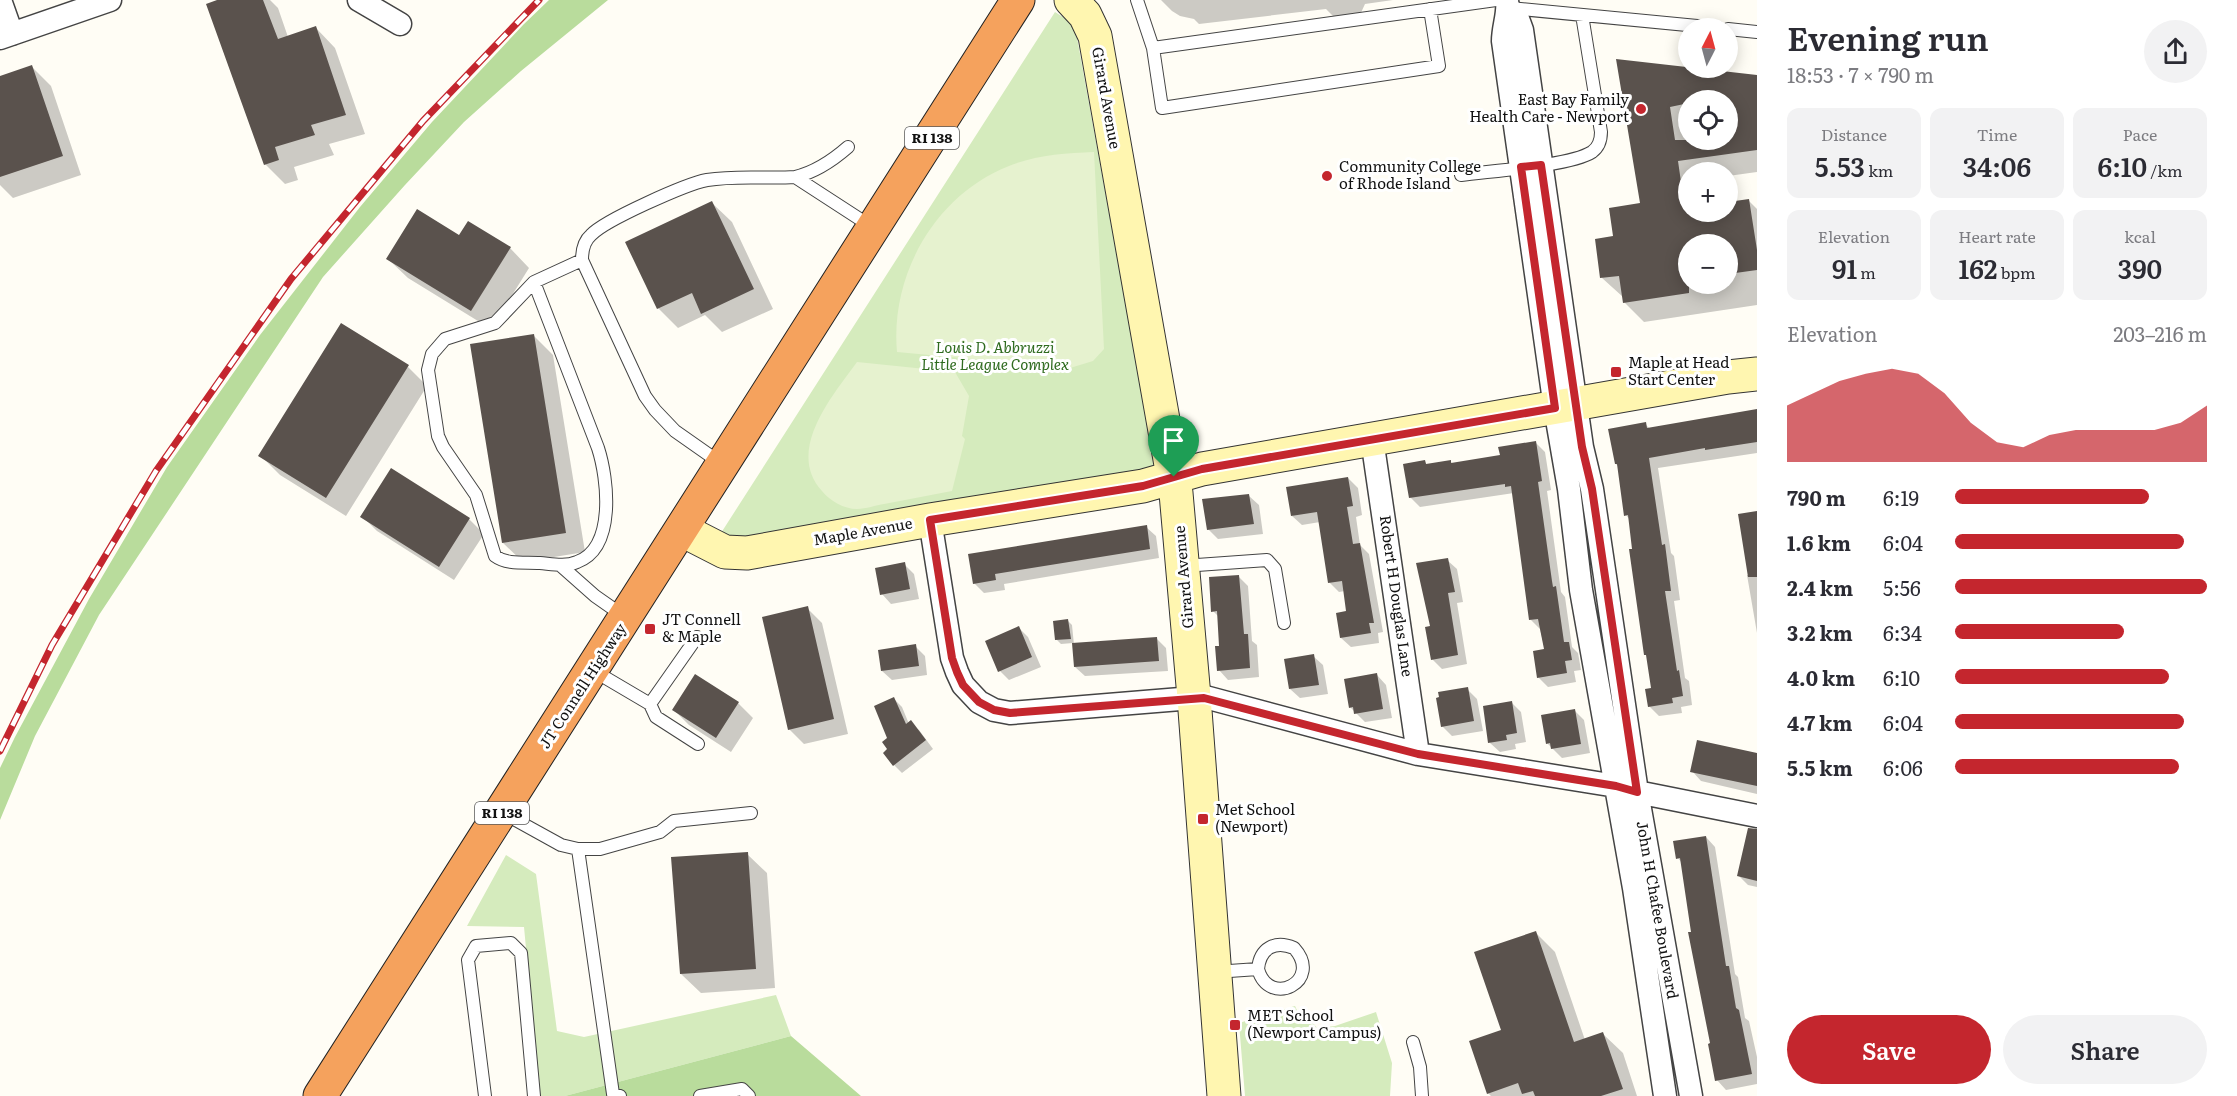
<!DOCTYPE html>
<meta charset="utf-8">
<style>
body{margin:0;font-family:Literata,serif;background:#f2f2f3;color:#2b2b33;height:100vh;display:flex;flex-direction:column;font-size:22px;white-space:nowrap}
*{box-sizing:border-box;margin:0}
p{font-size:20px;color:#7c7c81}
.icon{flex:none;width:33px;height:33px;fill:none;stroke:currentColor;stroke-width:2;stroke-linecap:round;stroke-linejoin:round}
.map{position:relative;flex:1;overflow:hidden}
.side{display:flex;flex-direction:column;background:#fff;width:480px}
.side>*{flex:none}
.needle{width:39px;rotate:6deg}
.buttons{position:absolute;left:1678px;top:18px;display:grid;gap:12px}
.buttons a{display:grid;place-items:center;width:60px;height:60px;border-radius:50%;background:#fff;box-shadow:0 3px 15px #0003;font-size:30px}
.pin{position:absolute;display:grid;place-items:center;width:51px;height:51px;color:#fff;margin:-62px -26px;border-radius:50% 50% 50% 0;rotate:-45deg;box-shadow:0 0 6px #0007}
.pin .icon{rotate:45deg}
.round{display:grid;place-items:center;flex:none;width:63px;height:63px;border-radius:32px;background:#f2f2f3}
.overview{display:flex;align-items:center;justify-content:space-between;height:102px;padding:0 30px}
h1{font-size:33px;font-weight:600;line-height:45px}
.stats{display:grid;grid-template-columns:repeat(3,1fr);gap:9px;height:102px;padding:6px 30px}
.stats div{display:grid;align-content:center;border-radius:12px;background:#f2f2f3;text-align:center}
.stats b{font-size:26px;font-weight:600}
.stats small{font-size:16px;font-weight:400}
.stats p{font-size:16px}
.chart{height:168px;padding:12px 30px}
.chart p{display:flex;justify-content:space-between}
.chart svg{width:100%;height:108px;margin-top:6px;fill:#c4262e;opacity:.7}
.button{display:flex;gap:12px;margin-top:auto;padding:12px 30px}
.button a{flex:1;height:69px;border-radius:36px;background:#c4262e;color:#fff;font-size:24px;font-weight:600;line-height:69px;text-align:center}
.button a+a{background:#f2f2f3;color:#2b2b33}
ul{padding:0 30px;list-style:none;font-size:20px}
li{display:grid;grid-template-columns:96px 72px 1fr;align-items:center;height:45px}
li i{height:15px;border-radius:8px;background:#c4262e}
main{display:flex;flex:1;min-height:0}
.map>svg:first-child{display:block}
</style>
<main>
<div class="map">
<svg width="1757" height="1096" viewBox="0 0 1757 1096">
<rect width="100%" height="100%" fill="#fffdf5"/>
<!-- green -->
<path fill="#d5ebbd" d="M1055,12L1071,22L1076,32L1155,465L1152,471L756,543L721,533Z
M506,855L536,874L557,1031L584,1037L776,995L791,1036L565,1096H540L524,927L467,926Z
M1295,1006L1302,1021L1309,1018L1317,1028L1335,1026L1376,1012L1392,1063L1390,1096H1245L1239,1023Z"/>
<!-- forest -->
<path fill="#b9dc9c" d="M549,0H608L521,71L464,122L405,185L323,277L99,615L35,736L0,820V768L15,737L89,599L167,467L260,335L360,207L432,122L524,24Z
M791,1036L861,1096H565Z"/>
<!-- pitch -->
<path fill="#e6f2cf" d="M1094,152L1104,349L1093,361L1070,368L897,352C890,275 935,195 1009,166C1036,155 1065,153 1094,152Z
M857,362L955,372L969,396L962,436L965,439L952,491C929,495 907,500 884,504C876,505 866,509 857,509C844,509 830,501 822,491C785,451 833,395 857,362Z"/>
<!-- shadow -->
<path fill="#0003" fill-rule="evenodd" d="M222,0H270L278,8L288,37L316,28L335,48L365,134L329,144L334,155L294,167L298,180L285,184L265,164Z
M1161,0H1393L1365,4L1359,17L1337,20L1326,9L1199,24L1194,19L1180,16L1172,11Z
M1618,60L1757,76V172L1728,176V172H1689V212H1728V193L1738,202L1749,201L1757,209V305L1644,322L1624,302L1623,297L1602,278L1615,237L1642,205ZM1689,100H1728V140H1689ZM1689,244H1728V284H1689Z
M32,67L51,86L81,175L13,198L0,185V77Z
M712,203L732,222L773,309L722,332L705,315L678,328L658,308Z
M460,237L510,248L529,268L491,329L408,278L388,259Z
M534,336L553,355L585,552L523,562L503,543Z
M408,367L427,386L346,516L280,475L260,455Z
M1757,411V453L1658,468L1671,553L1674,556L1680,600L1674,601L1685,678L1689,681L1692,705L1681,707L1682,713L1659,716L1649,706L1653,689L1630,520L1626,515L1619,467L1616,464L1645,424L1650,429Z
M1535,442L1545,452L1551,490L1547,491L1561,592L1565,597L1572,647L1578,653L1581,670L1574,671L1576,682L1548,687L1538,677L1545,650L1540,629L1530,619L1514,493L1420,507L1410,497L1425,462L1427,465L1450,461L1453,464L1501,456Z
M392,470L469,519L484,534L454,580L377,531L362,516Z
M1348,478L1358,488L1362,515L1356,517L1360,545L1369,554L1383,632L1378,633L1379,643L1351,647L1341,638L1348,612L1345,591L1339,592L1329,582L1320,522L1302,525L1292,516Z
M1249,496L1259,505L1263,534L1218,539L1208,529Z
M1757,512V633L1747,575H1749Z
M1146,527L1156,536L1159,558L1004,584L1005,590L984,593L974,583L970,555Z
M1447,560L1457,569L1463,602L1457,603L1467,664L1442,669L1432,659L1431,627Z
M904,564L914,574L919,599L891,604L882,594Z
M1238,576L1248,586L1252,641L1257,645L1259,677L1228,680L1219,670L1220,647L1218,616L1213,611Z
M807,608L822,623L848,734L804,744L789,729Z
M1068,621L1072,625L1074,645L1157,639L1166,648L1168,671L1085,676L1075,667L1073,643L1061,644L1056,639Z
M1019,628L1028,637L1041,667L1009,680L1000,671Z
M915,646L925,656L927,675L892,680L882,671Z
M1313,656L1323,665L1328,694L1300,698L1290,689Z
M1377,675L1386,685L1392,718L1365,722L1350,707Z
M695,676L738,703L753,718L731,752L689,725L674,710Z
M1467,689L1477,699L1483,731L1452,736L1442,726Z
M894,699L902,707L909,724L919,730L933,749L902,773L894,765L889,749Z
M1512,703L1521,712L1526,742L1515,744L1516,749L1500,752L1490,743Z
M1575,711L1584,720L1590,753L1562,758L1547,743Z
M1757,757V794L1701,781L1692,771Z
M1706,837L1715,847L1735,974L1738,977L1745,1018L1749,1021L1757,1057V1084L1726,1090L1717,1080L1682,863L1678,858Z
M1757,845V887L1748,885L1739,876Z
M747,854L767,873L775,988L701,993L681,974Z
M1536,933L1555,952L1585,1040L1603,1034L1623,1053L1637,1096H1491L1488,1093L1503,1031Z"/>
<!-- building -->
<path fill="#5a524d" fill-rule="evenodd" d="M217,0H263L278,39L316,26L346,115L311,125L315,135L275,147L279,160L264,165L206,4Z
M1616,59L1757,75V150L1678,161L1683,196L1689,195V212H1728V202L1749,199L1757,250V270L1728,274V244H1689V293L1623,303L1619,276L1600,278L1595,239L1613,236L1609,208L1640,203ZM1689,100H1728V140H1675L1670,107L1689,103Z
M32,65L63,156L0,177V76Z
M712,201L754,289L701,314L692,293L657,309L625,242Z
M417,209L459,235L468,221L511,247L471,311L386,259Z
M341,323L409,365L326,498L258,456Z
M534,334L566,533L502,543L470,344Z
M1757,409V442L1705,450V448L1649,458L1662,545L1665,544L1671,591H1665L1677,671L1679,670L1683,696L1672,698L1673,703L1648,707L1645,689L1651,688L1646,655H1644L1629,549H1632L1628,515L1624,516L1617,464H1615L1608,429L1646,422L1647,428Z
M1536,441L1542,481L1538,482L1552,581L1553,587L1556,586L1564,642H1569L1572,660L1565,661L1567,673L1537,678L1533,651L1544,649L1538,619L1529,620L1511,486L1505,487V484L1409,498L1403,464L1425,460L1426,464L1451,460V463L1500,455L1498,447Z
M391,468L470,518L439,567L360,517Z
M1348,477L1353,506L1347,507L1353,544L1360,543L1374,623H1369L1371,633L1340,638L1336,613L1346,611L1342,581L1328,583L1317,512L1291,516L1286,487Z
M1249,494L1254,524L1207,530L1202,499Z
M1757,511V577H1748L1738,514Z
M1147,525L1150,549L995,574L996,580L973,584L968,554Z
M1448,558L1455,592L1448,593L1458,655L1431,660L1425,627L1430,626L1416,563Z
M905,562L910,589L880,595L875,568Z
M1239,575L1244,634H1248L1250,668L1217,671L1215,646H1219L1217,611L1211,612L1209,577Z
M808,606L834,719L788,730L762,617Z
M1068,619L1071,639L1055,640L1053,621Z
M1019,626L1032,657L998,672L985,641Z
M1157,637L1159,661L1074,667L1072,643Z
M916,644L919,666L881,671L878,650Z
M1314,654L1319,685L1289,689L1284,659Z
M1377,673L1383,709L1354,714L1353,707L1349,708L1344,679Z
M695,674L739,702L716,738L672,710Z
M1468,687L1474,721L1441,727L1436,698L1439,697L1438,692Z
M894,697L906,724L911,720L926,740L893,766L883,753L887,749L882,742L887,738L874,706Z
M1512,701L1517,733L1506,735L1507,740L1488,743L1483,706Z
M1575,709L1581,744L1551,749L1550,743L1546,744L1541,715Z
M1697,740L1757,753V786L1690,772Z
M1748,828L1757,829V881L1737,876Z
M1706,836L1726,966H1729L1736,1008L1739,1010L1752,1074L1715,1081L1708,1044L1710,1043L1688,932H1691L1680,858L1676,859L1673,841Z
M748,852L756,969L680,974L671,857Z
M1536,931L1574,1042L1603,1032L1623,1089L1601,1096H1535L1533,1091L1522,1094L1518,1083L1487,1094L1469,1041L1501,1030L1474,952Z"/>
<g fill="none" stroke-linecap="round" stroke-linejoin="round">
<!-- lane casing -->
<g stroke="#444" stroke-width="14">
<path id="lane" d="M1137,0L1153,48L1496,0
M1510,8L1718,28
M1728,29L1757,32
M1153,48L1162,108L1439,66L1430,9
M1461,175C1490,171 1570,166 1592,152C1599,147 1601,140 1601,132L1582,15
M795,177L872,227
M534,282L598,448C608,479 616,548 577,562C565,567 552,564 540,563C525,562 507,565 495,556L476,495L443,447L438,436L428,370L432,354L445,339L495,323L534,282L582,260
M722,464L675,431L655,410L645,396L582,260C582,251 584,241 591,235C605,220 686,184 707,180C737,175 766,179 795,177C816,172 832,161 848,147
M560,565L595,596L625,617
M1183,566L1267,560L1275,569L1284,623
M594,671L650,704L697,637
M650,704L656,717L698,744
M503,813L561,845L578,849H600L660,832L674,821L751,813
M578,849L613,1094L620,1096
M1215,972L1258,969C1260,948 1275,940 1294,948C1324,981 1269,1009 1258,969
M1413,1042L1420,1067L1422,1096
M485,1096L468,960L476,946L511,943L521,953L534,1096
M700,1096L742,1089L749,1096"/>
</g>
<!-- street casing -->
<g stroke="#444" stroke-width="25">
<path id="street" d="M0,0L12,34
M359,0L400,24
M1507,0C1509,13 1503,27 1503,41L1555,408L1569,489L1581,590L1634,888L1665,1096
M1508,7L1518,19L1522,30L1582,447L1592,489L1637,792L1691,1096
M0,38L110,0
M1372,439L1418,754
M930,520L952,658L957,672L963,685L979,702L994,710L1010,713L1205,697L1418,754L1616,786L1637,792L1757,816"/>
</g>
<!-- secondary casing -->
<g stroke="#333" stroke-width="35">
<path id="secondary" d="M1071,0L1085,15L1095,36L1176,493L1194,697L1224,1096
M682,530L725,552L747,553L930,520L1143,486L1202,469L1728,377L1757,374"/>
</g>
<!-- highway casing -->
<g stroke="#222" stroke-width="35">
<path id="highway" d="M320,1096L1018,0"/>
</g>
<!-- lane -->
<use href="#lane" stroke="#fff" stroke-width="12"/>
<!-- street -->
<use href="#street" stroke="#fff" stroke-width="22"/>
<!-- secondary -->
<use href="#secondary" stroke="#fff6b0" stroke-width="33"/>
<!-- highway -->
<use href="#highway" stroke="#f5a25d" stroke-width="33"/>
<!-- rail casing -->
<g stroke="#c4262e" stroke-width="7">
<path id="rail" d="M0,751L52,645L156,471L291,279L423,121L539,0"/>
</g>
<!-- rail -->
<use href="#rail" stroke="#fff" stroke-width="4.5" stroke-dasharray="14" stroke-linecap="butt"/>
</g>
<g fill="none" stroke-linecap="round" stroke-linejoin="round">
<!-- route casing -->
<g stroke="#fff" stroke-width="12">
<path id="route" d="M1541,165L1582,447L1592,489L1637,792L1616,786L1418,754L1204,698L1010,713L994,710L979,702L963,685L957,672L952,658L930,520L1143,486L1202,469L1555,408L1521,167Z"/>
</g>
<!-- route -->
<use href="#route" stroke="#c4262e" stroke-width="8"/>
</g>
<!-- markers -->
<g fill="#c4262e" stroke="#fff" stroke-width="2">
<circle cx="1641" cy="109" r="6"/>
<circle cx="1327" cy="176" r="6"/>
<rect x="1610" y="366" width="12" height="12" rx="3"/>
<rect x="644" y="623" width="12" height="12" rx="3"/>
<rect x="1197" y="813" width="12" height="12" rx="3"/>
<rect x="1229" y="1019" width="12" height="12" rx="3"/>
</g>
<g text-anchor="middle" stroke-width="6" stroke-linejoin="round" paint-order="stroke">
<!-- shield labels -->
<g fill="#fff" stroke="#585858" stroke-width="1.5">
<rect x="905" y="127" width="54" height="22" rx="4.5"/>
<rect x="475" y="802" width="54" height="22" rx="4.5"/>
</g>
<g font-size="14" font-weight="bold" fill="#111">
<text x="932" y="143">RI 138</text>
<text x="502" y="818">RI 138</text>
</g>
<!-- street labels -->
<g font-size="15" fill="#111" stroke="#fff">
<text transform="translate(1106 98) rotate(80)" y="5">Girard Avenue</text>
<text transform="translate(863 532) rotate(-10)" y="5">Maple Avenue</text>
<text transform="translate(1184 577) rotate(-95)" y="5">Girard Avenue</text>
<text transform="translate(1396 596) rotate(82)" y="5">Robert H Douglas Lane</text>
<text transform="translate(583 686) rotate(-57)" y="5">JT Connell Highway</text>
<text transform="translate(1657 910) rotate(80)" y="5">John H Chafee Boulevard</text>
</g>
<!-- poi labels -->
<g font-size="15" fill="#111" stroke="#fff" text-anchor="start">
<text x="1629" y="105" text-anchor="end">East Bay Family<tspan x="1629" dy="17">Health Care - Newport</tspan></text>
<text x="1339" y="172">Community College<tspan x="1339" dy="17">of Rhode Island</tspan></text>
<text x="1628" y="368">Maple at Head<tspan x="1628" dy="17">Start Center</tspan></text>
<text x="662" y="625">JT Connell<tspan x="662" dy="17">&amp; Maple</tspan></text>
<text x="1215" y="815">Met School<tspan x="1215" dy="17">(Newport)</tspan></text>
<text x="1247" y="1021">MET School<tspan x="1247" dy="17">(Newport Campus)</tspan></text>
</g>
<!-- park labels -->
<g font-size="15" font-style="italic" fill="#2f6b1f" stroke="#fff">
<text x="995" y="353">Louis D. Abbruzzi<tspan x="995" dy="17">Little League Complex</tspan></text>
</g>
</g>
</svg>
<div class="buttons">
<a><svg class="needle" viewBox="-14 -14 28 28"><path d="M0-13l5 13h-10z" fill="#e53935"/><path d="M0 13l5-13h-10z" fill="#7c7c81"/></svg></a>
<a><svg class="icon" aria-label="locate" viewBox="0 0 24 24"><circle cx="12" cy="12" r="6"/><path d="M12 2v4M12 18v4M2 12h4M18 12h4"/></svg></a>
<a>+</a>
<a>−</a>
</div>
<div class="pin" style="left:1174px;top:477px;background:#1e9e55"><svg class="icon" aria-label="arrive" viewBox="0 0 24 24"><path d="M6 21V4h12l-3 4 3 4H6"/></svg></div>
</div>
<section class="side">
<div class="overview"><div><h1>Evening run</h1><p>18:53 · 7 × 790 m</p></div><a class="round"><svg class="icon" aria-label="share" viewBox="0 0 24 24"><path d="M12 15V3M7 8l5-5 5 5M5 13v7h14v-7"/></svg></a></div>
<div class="stats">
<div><p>Distance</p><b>5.53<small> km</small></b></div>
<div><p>Time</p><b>34:06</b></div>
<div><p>Pace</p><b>6:10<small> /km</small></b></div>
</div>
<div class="stats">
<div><p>Elevation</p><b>91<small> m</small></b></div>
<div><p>Heart rate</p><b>162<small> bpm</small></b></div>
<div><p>kcal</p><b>390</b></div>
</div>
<div class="chart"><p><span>Elevation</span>203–216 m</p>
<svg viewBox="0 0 160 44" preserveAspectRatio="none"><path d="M0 44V21L10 16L20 11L30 8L40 6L50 8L60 16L70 28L80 36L90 38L100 33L110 31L120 31L130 31L140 31L150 28L160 21V44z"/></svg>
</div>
<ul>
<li><b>790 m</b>6:19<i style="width:77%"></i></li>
<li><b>1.6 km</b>6:04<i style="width:91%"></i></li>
<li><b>2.4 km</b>5:56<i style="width:100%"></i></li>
<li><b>3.2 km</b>6:34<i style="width:67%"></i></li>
<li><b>4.0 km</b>6:10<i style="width:85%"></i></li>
<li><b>4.7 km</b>6:04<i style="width:91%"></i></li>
<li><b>5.5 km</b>6:06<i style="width:89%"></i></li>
</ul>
<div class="button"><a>Save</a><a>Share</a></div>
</section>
</main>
